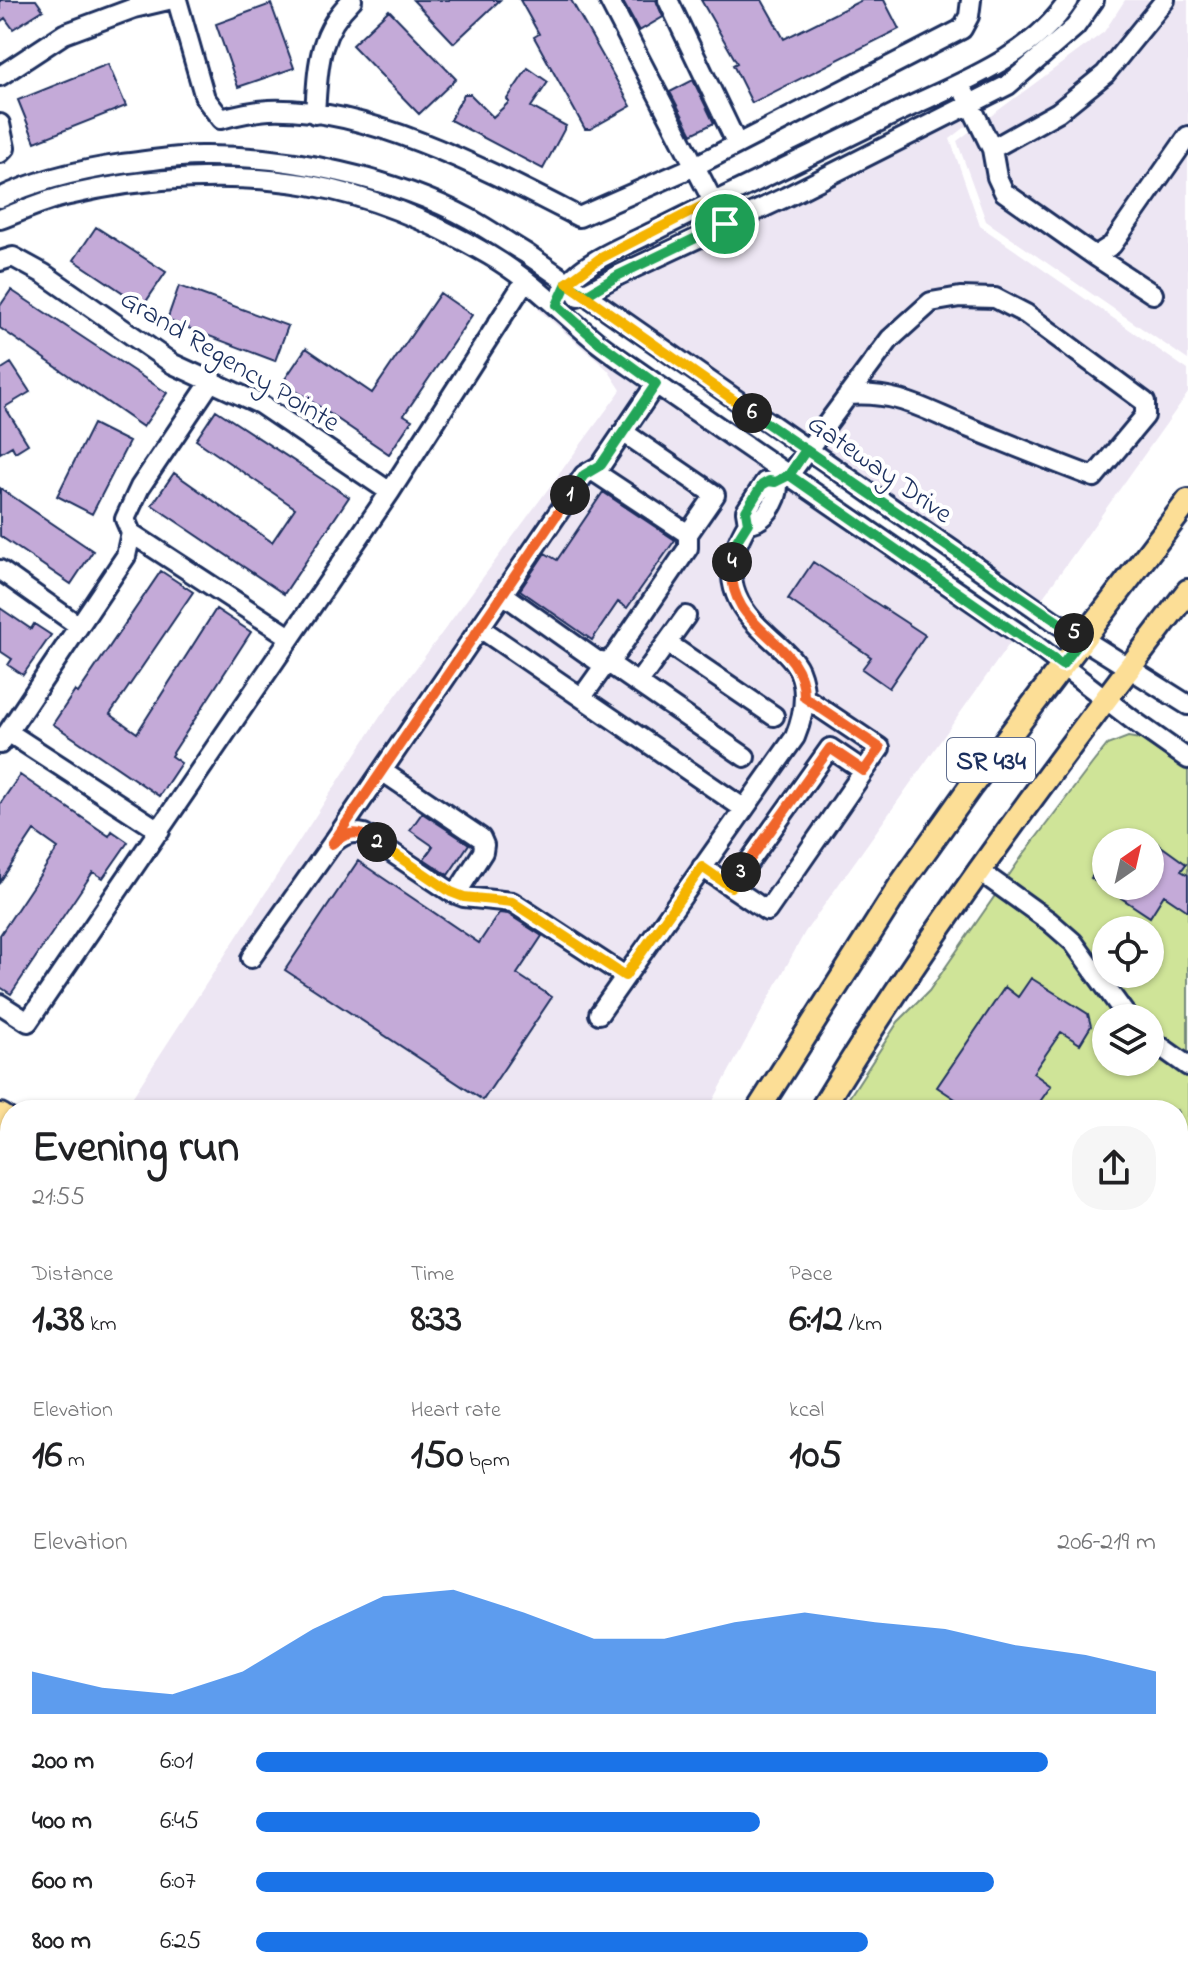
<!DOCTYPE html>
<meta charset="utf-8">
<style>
body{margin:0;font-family:"Indie Flower",sans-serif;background:#f6f6f6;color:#202124;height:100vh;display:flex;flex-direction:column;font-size:30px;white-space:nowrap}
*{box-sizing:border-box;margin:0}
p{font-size:26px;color:#757577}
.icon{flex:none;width:44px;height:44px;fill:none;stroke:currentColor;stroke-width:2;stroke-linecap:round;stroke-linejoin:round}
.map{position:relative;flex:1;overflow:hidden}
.side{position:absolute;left:0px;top:1100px;width:1188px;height:888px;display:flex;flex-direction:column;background:#fff;border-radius:32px 32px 0 0;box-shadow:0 2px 6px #0004}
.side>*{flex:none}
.needle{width:52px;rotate:34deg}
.buttons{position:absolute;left:1092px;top:828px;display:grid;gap:16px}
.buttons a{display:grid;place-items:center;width:72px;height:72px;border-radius:50%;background:#fff;box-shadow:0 2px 6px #0004;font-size:40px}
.pin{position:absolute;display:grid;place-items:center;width:68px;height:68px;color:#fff;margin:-34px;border:4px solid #fff;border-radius:50%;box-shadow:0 2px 8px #0007}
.km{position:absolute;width:40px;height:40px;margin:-20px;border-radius:50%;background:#222;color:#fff;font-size:22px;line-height:40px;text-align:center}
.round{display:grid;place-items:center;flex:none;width:84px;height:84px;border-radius:32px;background:#f6f6f6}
.headline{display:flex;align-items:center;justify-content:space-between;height:136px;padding:0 32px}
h1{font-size:44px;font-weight:800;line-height:60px}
.metrics{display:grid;grid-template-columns:repeat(3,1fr);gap:12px;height:136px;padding:8px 32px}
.metrics div{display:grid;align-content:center}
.metrics b{font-size:40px;font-weight:800}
.metrics small{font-size:22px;font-weight:400}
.metrics p{font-size:22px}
.chart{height:224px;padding:16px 32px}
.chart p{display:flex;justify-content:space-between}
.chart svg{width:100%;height:144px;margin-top:8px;fill:#1a73e8;opacity:.7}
ul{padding:0 32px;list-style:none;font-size:26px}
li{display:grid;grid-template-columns:128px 96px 1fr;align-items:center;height:60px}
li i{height:20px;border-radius:10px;background:#1a73e8}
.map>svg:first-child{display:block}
</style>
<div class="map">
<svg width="1188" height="1988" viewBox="0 0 1188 1988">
<rect width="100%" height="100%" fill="#fff"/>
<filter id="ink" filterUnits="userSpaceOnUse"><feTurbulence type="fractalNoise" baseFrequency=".0125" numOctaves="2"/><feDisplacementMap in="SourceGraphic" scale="16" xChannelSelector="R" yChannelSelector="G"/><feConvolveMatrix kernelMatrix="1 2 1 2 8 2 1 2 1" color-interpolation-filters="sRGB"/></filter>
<g filter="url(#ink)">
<!-- built -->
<path fill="#ede6f3" d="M1125,0H1188V360L986,221L957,141L1104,32Z
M1008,94L950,139L980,226L1188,370V393L1041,600L601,295L622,282Z
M541,304L551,315L554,314L592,349L658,397L1012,640L805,932L708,1110H124L380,717L621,390L608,370L538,309Z"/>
<!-- green -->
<path fill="#cfe498" stroke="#758a7b" stroke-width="2" fill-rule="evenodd" d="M1128,737L1140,739L1188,771V1905L1178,1898V1110H841L898,1022L929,991L1023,855L1092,764L1107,745ZM1106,842H1150V886H1106ZM1106,930H1150V974H1106ZM1106,1018H1150V1062H1106Z"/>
<!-- water -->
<path fill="#86d3e5" stroke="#5b91af" stroke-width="2" d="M1188,1359V1572L1178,1568V1361Z"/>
<!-- building -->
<path fill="#c4aad8" stroke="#1b2f5e" stroke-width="2" d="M0,0H36L43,10L13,29L5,18L0,22Z
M413,0H500L454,43Z
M520,0H571L631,106L590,129H585L534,37L539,34Z
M622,0H656L663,17L639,31Z
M701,0H762L784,39L862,0H884L899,29L752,103L733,65L737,63Z
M271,4L294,68L238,87L216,24Z
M389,10L456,79L419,114L352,45Z
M108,64L126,106L35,142L18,100Z
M528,68L548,82L531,107L566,126L543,169L450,120L464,94H470L493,117L509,102L507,99Z
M693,80L714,123L692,134L670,92Z
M96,227L166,272L143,306L74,260Z
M179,286L288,326L275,361L167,320Z
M11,290L167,393L143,427L0,328V306Z
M440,293L472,315L404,415L412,420L389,454L283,382L306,348L372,393Z
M11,363L30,392L5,407L28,444L15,452L12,446L0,453V370Z
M216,410L349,497L284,594L152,505L174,473L272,542L295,508L196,440Z
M93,424L129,442L92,514L57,496Z
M0,488L93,551L71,584L0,536Z
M603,492L675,540L627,608L618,602L592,640L520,590L545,553L557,560Z
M813,562L925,635L889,688L862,669L871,657L788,599Z
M161,571L193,592L110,714L137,733L216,609L251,632L171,756L181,763L159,796L53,724L75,691L78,693Z
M0,608L31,629L34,624L51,635L23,675L8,665L12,659L0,651Z
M20,775L109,836L112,831L128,842L103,878L93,872L11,994L0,987V935L58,848L34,831L0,882V804Z
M422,813L469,844L448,875L424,859L433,846L410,830Z
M1150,838L1186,864L1181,871L1188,875V911L1164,895L1150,917L1091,878L1106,856V886H1150Z
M358,861L479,943L499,913L508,914L542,936L517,974L552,997L483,1100L285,970Z
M1031,978L1088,1014L1091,1026L1080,1044L1061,1032L1033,1073L1051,1086L1034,1110H972L937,1087L1005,987L1018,997Z"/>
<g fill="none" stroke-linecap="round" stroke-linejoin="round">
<!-- minor casing -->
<g stroke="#1b2f5e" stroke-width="24">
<path id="minor" d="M177,0L205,98L221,119C236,115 253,111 269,110C368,106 493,173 579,217L693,167L962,29L969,16L971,0
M609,0L718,211
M668,0L737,144
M0,76L64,34L134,8L168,0
M965,94L992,149L1058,112L1105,74L1165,0
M315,114C318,68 317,34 352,0
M0,124L5,148L0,153
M992,149L997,177L1004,192L1095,256L1112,245L1188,136
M0,198C38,179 81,170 122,164C148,161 175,156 201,156C287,155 395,178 470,219C490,230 508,243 527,254L1054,621L1188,705
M0,219C22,211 45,200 69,195C145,177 231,172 309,185C371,196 434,223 489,255C529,278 562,313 597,342C616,357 637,370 656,384L1037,646L1134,721L1188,759
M1095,256L1153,294
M0,261L13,257L44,274L173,364L260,404L390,492
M563,291C576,264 627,245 653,232C731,193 810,156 888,117C950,86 1029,61 1069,0
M578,297L619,275L786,197L1008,85L1075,27L1094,0
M593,471L688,534L715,495L623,432
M748,523C764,523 778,501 778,486L775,482
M131,533L290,637
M0,570L79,626
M503,594L596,660L607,662L615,655L688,548V534
M480,628L743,808
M667,643L774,716
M638,683L686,616
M582,697L607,662L745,757
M8,732L160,831
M0,744L126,556L131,533L125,519L140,487L212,380
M382,771L481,838L484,845L483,852L456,894
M332,844L584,475L601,465L656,384
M702,867L767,911L880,748L804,697
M978,870L1049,921L1073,942L1128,1018
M731,887L830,748L864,771
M251,958L332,844C343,835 350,831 364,834L451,892L464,897L512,902L625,976
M0,1004L28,1022L390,492L525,281
M599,1014L795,737C804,715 808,692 799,670C792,655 776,644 765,633C727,599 722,566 748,523L746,511L765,482H775L789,475L890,339L931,302L960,297L995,298L1026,314L1145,402V416L1094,477C1053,462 1012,445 972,429C926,411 900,391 848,395
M1150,1039L1188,1066
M0,1408L10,1414
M0,1644L10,1651
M0,1866L10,1873
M118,1988L125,1978"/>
</g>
<!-- major casing -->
<g stroke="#1b2f5e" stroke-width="28">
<path id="major" d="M758,1110L902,883L971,786L1188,501
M821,1110C931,929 1059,759 1188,591
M184,1988L190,1978
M254,1988L261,1978"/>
</g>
<!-- highway casing -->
<g stroke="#1b2f5e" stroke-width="32">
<path id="highway" d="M0,1117L10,1124
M0,1181L10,1188
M0,1246L10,1253
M0,1306L10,1313
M1178,1928L1188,1935
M981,1978L996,1988
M1073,1978L1087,1988
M1159,1978L1173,1988"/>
</g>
<!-- minor -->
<use href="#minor" stroke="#fff" stroke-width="18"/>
<!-- major -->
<use href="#major" stroke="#fcde96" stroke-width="22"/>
<!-- highway -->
<use href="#highway" stroke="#fcde96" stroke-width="26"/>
</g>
</g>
<g fill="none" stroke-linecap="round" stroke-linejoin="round" filter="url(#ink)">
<!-- split-1 casing -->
<g stroke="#fff" stroke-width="16">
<path id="split-1" d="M570,495L584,475L601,465L656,384L597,341L557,305L567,283L586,295L619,275L725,224"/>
</g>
<!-- split-2 casing -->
<g stroke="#fff" stroke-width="16">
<path id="split-2" d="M377,842C359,830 349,830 332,844L570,495"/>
</g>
<!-- split-3 casing -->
<g stroke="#fff" stroke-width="16">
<path id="split-3" d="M377,842L451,892L464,897L512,902L625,976L702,867L731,887L741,872"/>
</g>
<!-- split-4 casing -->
<g stroke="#fff" stroke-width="16">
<path id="split-4" d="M732,562C725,633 805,637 804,697L880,748L864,771L830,748L741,872"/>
</g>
<!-- split-5 casing -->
<g stroke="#fff" stroke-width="16">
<path id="split-5" d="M732,562L736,542L748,523L746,511L762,485L769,481L775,482L789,475L806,450L1074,633"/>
</g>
<!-- split-6 casing -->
<g stroke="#fff" stroke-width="16">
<path id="split-6" d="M752,413L806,450L789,475L1062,665L1083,638L1074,633"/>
</g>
<!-- split-7 casing -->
<g stroke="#fff" stroke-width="16">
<path id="split-7" d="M725,224L712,201L599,259L567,283L752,413"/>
</g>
<!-- split-1 -->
<use href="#split-1" stroke="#22a559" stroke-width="10"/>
<!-- split-2 -->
<use href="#split-2" stroke="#f0652b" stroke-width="10"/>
<!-- split-3 -->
<use href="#split-3" stroke="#f5b400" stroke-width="10"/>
<!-- split-4 -->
<use href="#split-4" stroke="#f0652b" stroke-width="10"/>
<!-- split-5 -->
<use href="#split-5" stroke="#22a559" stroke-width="10"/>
<!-- split-6 -->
<use href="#split-6" stroke="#22a559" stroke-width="10"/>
<!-- split-7 -->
<use href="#split-7" stroke="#f5b400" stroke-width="10"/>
</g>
<g text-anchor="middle" stroke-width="8" stroke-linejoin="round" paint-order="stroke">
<!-- shield labels -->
<rect fill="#fff" stroke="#5f6d8e" stroke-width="2" x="947" y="738" width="88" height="44" rx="6"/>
<g font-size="26" font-weight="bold" fill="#1b2f5e">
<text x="991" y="769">SR 434</text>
</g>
<!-- street labels -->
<g font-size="28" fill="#1b2f5e" stroke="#fff">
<text transform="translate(231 359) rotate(31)" y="10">Grand Regency Pointe</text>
<text transform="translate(881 467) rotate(35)" y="10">Gateway Drive</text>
</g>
</g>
</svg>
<div class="buttons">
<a><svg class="needle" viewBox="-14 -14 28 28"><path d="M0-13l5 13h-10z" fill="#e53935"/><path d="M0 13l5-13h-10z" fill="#757577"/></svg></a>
<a><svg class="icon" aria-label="locate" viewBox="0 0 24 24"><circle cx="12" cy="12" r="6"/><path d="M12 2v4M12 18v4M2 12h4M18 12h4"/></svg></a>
<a><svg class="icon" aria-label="layers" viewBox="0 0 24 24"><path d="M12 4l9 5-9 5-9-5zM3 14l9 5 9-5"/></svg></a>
</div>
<div class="pin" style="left:725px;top:224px;background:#1e9e55"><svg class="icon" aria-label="arrive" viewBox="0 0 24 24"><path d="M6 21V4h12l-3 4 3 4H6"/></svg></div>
<b class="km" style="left:570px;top:495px">1</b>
<b class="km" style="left:377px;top:842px">2</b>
<b class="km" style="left:741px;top:872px">3</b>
<b class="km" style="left:732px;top:562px">4</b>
<b class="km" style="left:1074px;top:633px">5</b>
<b class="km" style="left:752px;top:413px">6</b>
<section class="side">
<div class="headline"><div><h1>Evening run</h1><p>21:55</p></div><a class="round"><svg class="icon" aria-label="share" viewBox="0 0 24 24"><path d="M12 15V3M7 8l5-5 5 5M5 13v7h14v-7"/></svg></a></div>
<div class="metrics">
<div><p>Distance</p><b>1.38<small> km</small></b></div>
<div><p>Time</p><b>8:33</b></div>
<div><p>Pace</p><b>6:12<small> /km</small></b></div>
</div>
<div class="metrics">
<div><p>Elevation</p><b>16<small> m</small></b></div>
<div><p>Heart rate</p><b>150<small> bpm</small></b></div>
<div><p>kcal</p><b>105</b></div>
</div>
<div class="chart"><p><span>Elevation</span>206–219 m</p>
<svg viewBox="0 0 160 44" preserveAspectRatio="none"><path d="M0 44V31L10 36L20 38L30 31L40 18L50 8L60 6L70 13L80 21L90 21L100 16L110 13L120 16L130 18L140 23L150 26L160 31V44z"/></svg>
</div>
<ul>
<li><b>200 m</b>6:01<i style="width:88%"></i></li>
<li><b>400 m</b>6:45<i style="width:56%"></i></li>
<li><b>600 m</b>6:07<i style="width:82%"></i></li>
<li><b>800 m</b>6:25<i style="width:68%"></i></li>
</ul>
</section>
</div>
